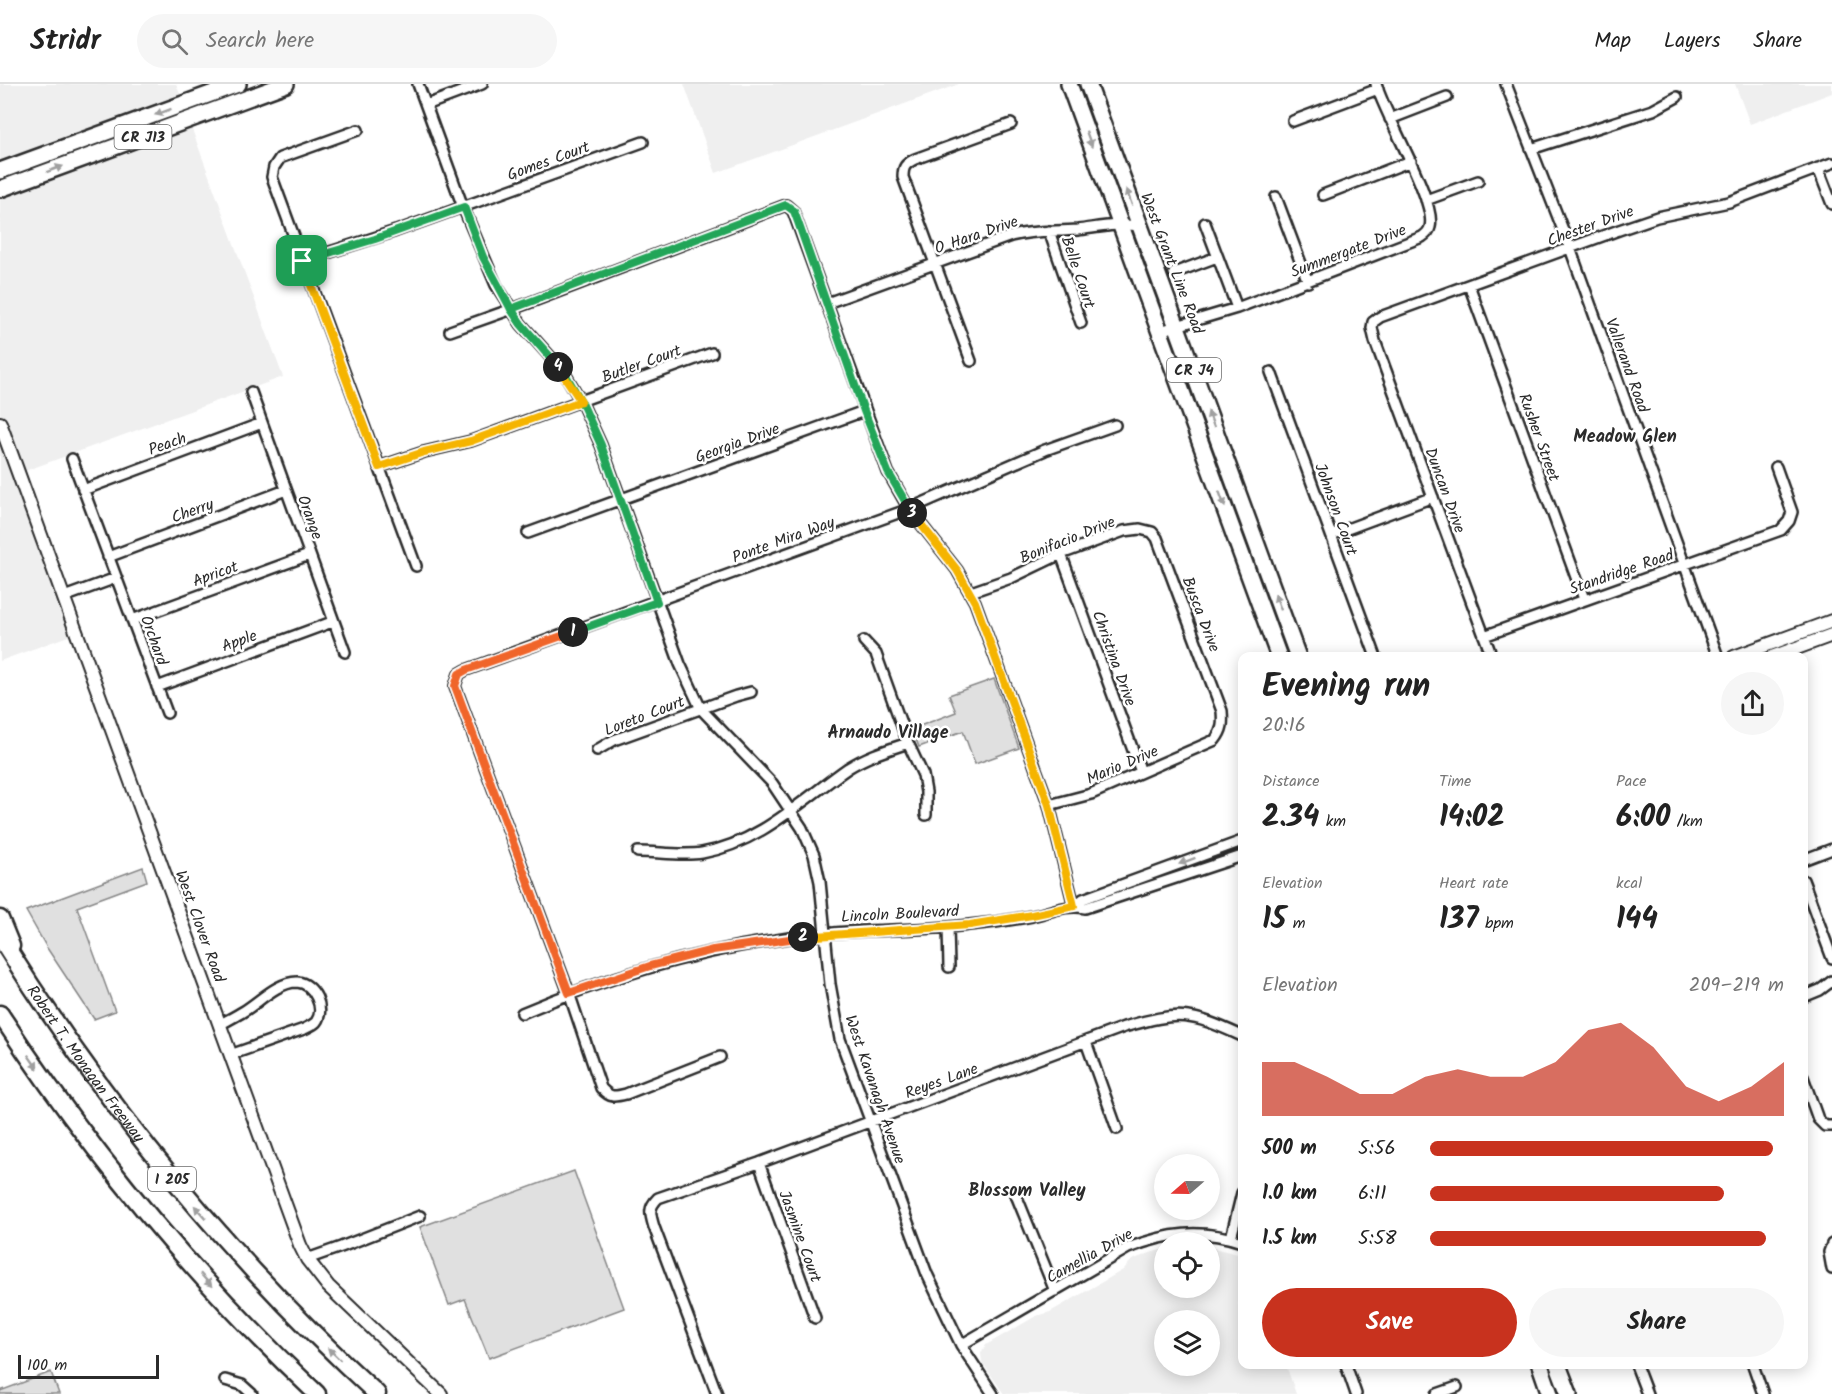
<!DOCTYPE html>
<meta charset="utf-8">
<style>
body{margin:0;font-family:Kalam,sans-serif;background:#f6f6f6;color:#222;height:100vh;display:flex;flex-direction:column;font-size:22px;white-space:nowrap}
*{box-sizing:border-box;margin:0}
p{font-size:20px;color:#767676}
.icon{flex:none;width:33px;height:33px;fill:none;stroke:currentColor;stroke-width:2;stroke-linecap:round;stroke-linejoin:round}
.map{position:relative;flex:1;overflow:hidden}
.drawer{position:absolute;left:1238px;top:568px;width:570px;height:717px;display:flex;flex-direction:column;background:#fff;border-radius:12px;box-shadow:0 3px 15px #0003}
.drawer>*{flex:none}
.needle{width:39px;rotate:250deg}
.controls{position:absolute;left:1154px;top:1070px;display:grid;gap:12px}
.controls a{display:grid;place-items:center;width:66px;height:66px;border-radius:50%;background:#fff;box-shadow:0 3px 15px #0003;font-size:30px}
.scale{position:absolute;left:18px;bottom:15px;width:141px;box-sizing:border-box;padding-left:6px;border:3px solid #2b2b2b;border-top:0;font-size:16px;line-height:21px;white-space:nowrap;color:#2b2b2b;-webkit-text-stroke:4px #fff;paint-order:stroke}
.pin{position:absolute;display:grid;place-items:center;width:51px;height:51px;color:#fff;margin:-26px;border-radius:12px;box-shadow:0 3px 9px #0006}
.km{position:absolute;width:30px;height:30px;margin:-15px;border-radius:50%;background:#222;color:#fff;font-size:16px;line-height:30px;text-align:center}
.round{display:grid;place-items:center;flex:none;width:63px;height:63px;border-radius:32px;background:#f6f6f6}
.headline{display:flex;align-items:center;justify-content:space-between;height:102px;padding:0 24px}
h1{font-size:33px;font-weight:600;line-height:45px}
.metrics{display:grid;grid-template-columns:repeat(3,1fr);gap:9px;height:102px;padding:6px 24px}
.metrics div{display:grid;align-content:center}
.metrics b{font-size:30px;font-weight:600}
.metrics small{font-size:16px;font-weight:400}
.metrics p{font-size:16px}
.chart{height:168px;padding:12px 24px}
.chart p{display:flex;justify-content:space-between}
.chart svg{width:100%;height:108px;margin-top:6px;fill:#c8321e;opacity:.7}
.action{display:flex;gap:12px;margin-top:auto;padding:12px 24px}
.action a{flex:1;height:69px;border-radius:36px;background:#c8321e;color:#fff;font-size:24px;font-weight:600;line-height:69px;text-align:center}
.action a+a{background:#f6f6f6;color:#222}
ul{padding:0 24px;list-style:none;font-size:20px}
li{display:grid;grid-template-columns:96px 72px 1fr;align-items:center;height:45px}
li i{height:15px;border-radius:8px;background:#c8321e}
header{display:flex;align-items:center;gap:36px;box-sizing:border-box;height:84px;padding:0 30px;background:#fff;border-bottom:2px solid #e0e0e0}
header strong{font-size:28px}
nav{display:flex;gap:33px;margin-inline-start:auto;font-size:21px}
.search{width:420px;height:54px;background:#f6f6f6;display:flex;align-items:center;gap:15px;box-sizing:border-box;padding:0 21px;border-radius:33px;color:#767676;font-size:22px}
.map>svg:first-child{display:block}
</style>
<header>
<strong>Stridr</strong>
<div class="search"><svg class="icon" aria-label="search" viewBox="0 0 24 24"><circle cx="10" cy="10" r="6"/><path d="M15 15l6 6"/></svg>Search here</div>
<nav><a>Map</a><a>Layers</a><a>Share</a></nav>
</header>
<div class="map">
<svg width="1832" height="1310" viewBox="0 0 1832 1310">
<rect width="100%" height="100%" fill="#fff"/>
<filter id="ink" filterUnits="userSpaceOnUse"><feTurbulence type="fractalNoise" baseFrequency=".0167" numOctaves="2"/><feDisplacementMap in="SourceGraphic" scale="12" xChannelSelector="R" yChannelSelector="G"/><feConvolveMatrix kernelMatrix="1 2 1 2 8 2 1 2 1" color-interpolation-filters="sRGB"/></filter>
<g filter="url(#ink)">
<!-- built -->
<path fill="#efefef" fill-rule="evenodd" d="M0,0H176L183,17L0,84Z
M684,0H959L716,89Z
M1735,0H1832V9L1750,40Z
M190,40L283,293L22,388L82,547L0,577V111Z
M1209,1163L1242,1171V1213L1238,1220L1242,1223V1281H1286L1296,1310H1004L982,1278L981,1269L986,1261L1036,1232L1050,1228L1123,1186L1132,1176L1150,1169L1164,1165V1203H1209ZM1164,1236H1209V1281H1164Z"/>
<!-- green -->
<path fill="#e0e0e0" stroke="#868686" stroke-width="1.5" d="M994,595L1019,664L975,680L963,647L919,663L912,645L956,628L949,611Z
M143,783L147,797L77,823L115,927L94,935L47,864L26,827Z
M574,1087L624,1224L489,1274L465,1215L449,1221L420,1143Z
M51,1288L59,1310H0V1307Z"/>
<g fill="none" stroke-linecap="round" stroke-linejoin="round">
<!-- minor casing -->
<g stroke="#2b2b2b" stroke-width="14">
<path id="minor" d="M418,0L463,123L496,201L521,240L564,288L581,317L601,361L680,580L701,625L772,699L802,744L814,771L820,798L830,900L840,955L927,1190L961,1261L993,1310
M1506,0L1570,164L1718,573
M426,21L482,0
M1390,35L1447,13
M1293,37L1378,5
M358,46L280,74L274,83L272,93L416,482
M1531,65L1653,26L1677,13
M1818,84L1832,120
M1323,111L1411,77
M1276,113L1308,198
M1426,116L1478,97
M1205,139L1237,224
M1049,147L1081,239
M302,177L396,147L643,58
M1174,189L1217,173
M1469,201L1584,515
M827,219L1011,152C1035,146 1054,148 1078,146C1101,143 1116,139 1140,142
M450,247L526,220L786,121L793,127L888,388L909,425L957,486L975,518L1049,721L1074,822
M1160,247L1237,224L1422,153C1425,151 1429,148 1430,143C1437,118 1384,30 1376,0
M971,277L903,93C903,83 905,80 915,75L1011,40
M1271,288L1376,573
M251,308L345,568
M72,375L167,629
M379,383L424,368L471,357L712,269
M83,406L262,339
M528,449L864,327
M1331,451L1433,413
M1061,470L1141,688
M108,473L286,406
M971,508L1011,494L1061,470L1124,447L1140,445L1152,448L1157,454L1222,627C1223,639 1223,646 1215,656L1091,710L1049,721
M64,513L116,494
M132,536L309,471
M1484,552L1781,446L1789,437L1792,428L1776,383
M864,557L876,570L908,659L923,691L926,708V731
M1492,573L1375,257L1372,244L1373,238L1380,233L1619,146L1657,133L1729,118L1832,79
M157,603L332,538
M597,666L614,656L736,612L751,608
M638,768C658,768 682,772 702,769C760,759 802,716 848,684C867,672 887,666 908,659
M1803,776L1832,765
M1803,796L1832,874
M1074,822L1083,815L1242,757
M948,843L949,883
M1803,913L1820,906L1832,897
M522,929C619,888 719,860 824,850C872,845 921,847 969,841C990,839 1011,836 1032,832C1050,828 1067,820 1085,824L1242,772
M219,941C228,936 236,932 244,927C260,917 278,898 297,898C314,899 326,925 316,938C313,941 308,943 304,945L230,971
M1086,958L1117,1045
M720,973L626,1010C614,1013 610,1014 601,1004L569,909L455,602L459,590L466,586L909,425L1045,366L1115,341
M1803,993L1818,1035L1825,1042H1832
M759,1079L815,1234
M1014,1106L1055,1207
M1231,1154L1242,1109
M1832,1160L1829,1168L1832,1185
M307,1175L341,1163L420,1132
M961,1261L1128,1164C1168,1149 1200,1144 1242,1158
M1346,1281L1356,1310
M1636,1281L1647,1310
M1753,1281L1763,1310
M225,1296L242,1301L252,1310
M717,1310L654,1143C650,1130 648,1124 658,1114L759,1079L1124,943C1180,927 1189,928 1242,952
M1437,1310L1457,1303"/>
</g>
<!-- tertiary casing -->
<g stroke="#2b2b2b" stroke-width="16">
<path id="tertiary" d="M0,339L300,1161L307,1175L328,1202L441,1310
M1734,573L1832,537
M1772,573L1832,551"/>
</g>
<!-- primary casing -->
<g stroke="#2b2b2b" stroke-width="20">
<path id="primary" d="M1069,0L1279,573
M1088,0L1298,573
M0,87L238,0
M0,105L286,0
M1540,1281L1550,1310
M1558,1281L1569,1310"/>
</g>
<!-- motorway casing -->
<g stroke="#2b2b2b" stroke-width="21">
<g id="motorway">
<path d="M0,835L11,862"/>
<path id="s1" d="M0,853C105,1022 230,1175 377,1310"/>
<path d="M0,930C90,1068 197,1197 317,1310"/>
</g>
</g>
<!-- minor -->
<use href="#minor" stroke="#fff" stroke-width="9"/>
<!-- tertiary -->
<use href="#tertiary" stroke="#fff" stroke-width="12"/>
<!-- primary -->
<use href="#primary" stroke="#fff" stroke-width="15"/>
<!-- motorway -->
<use href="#motorway" stroke="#fff" stroke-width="16"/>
</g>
<!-- one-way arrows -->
<defs><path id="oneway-solid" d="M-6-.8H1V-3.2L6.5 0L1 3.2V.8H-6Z" transform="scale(1.5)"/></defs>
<g fill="#a0a0a0">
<use href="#oneway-solid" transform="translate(163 28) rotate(160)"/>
<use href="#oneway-solid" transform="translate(1089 55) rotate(70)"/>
<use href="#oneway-solid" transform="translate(55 85) rotate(-20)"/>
<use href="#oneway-solid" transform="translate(1129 113) rotate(-110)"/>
<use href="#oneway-solid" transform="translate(1211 335) rotate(-110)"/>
<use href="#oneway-solid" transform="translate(1222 415) rotate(70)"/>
<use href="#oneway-solid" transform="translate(1278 518) rotate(-110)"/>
<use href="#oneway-solid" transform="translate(1187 777) rotate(159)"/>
<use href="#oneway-solid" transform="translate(33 978) rotate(55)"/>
<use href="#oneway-solid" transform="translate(200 1128) rotate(-131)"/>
<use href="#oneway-solid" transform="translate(206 1196) rotate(48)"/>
<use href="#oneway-solid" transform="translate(334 1270) rotate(-136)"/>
</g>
</g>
<g fill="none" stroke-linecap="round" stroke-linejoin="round" filter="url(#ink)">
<!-- split-1 casing -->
<g stroke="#fff" stroke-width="12">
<path id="split-1" d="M302,177L375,155L464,123L483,173L511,225L521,240L564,288L581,317L601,361L657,518L573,548"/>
</g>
<!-- split-2 casing -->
<g stroke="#fff" stroke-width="12">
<path id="split-2" d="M573,548L466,586L459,590L455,602L569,909L650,882L713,866L803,853"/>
</g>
<!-- split-3 casing -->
<g stroke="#fff" stroke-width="12">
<path id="split-3" d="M803,853L970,841L1032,831L1074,822L1049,721L975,518L957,486L912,429"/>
</g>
<!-- split-4 casing -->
<g stroke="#fff" stroke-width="12">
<path id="split-4" d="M558,283L521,240L511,225L786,121L794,127L798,138L864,327L888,388L912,429"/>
</g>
<!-- split-5 casing -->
<g stroke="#fff" stroke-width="12">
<path id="split-5" d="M302,177L379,383L424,368L471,357L581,317L558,283"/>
</g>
<!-- split-1 -->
<use href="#split-1" stroke="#22a559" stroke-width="8"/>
<!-- split-2 -->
<use href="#split-2" stroke="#f0652b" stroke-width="8"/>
<!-- split-3 -->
<use href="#split-3" stroke="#f5b400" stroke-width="8"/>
<!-- split-4 -->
<use href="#split-4" stroke="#22a559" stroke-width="8"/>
<!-- split-5 -->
<use href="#split-5" stroke="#f5b400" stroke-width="8"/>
</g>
<g text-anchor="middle" stroke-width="5" stroke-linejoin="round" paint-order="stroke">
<!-- shield labels -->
<g fill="#fff" stroke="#6b6b6b" stroke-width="1.5">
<rect x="114.5" y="41" width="57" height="24" rx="4.5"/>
<rect x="1167" y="274" width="54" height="24" rx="4.5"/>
<rect x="148" y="1083" width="48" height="24" rx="4.5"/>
</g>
<g font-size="15" font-weight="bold" fill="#2b2b2b">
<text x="143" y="58">CR J13</text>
<text x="1194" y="291">CR J4</text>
<text x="172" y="1100">I 205</text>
</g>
<!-- street labels -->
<g font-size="16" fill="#2b2b2b" stroke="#fff">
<text transform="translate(548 76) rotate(-20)" y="6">Gomes Court</text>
<text transform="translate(1590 141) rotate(-20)" y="6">Chester Drive</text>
<text transform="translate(976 150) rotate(-19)" y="6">O Hara Drive</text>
<text transform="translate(1348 166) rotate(-21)" y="6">Summergate Drive</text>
<text transform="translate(1173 179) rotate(69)" y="6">West Grant Line Road</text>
<text transform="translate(1079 188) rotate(71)" y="6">Belle Court</text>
<text transform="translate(641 279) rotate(-20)" y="6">Butler Court</text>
<text transform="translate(1628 281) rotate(70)" y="6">Vallerand Road</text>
<text transform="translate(1540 353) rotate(70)" y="6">Rusher Street</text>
<text transform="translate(737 358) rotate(-20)" y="6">Georgia Drive</text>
<text transform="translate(167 359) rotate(-20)" y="6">Peach</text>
<text transform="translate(1446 406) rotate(70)" y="6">Duncan Drive</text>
<text transform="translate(1337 425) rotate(70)" y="6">Johnson Court</text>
<text transform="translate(192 426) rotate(-20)" y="6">Cherry</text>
<text transform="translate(311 433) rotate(70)" y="6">Orange</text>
<text transform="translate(783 455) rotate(-20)" y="6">Ponte Mira Way</text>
<text transform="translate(1067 455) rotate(-22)" y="6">Bonifacio Drive</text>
<text transform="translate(1621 487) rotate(-19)" y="6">Standridge Road</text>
<text transform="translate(215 489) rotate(-20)" y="6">Apricot</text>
<text transform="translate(1202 530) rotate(69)" y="6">Busca Drive</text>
<text transform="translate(155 556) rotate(70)" y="6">Orchard</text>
<text transform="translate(239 556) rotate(-20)" y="6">Apple</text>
<text transform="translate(1115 574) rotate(70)" y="6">Christina Drive</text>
<text transform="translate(644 631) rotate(-21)" y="6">Loreto Court</text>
<text transform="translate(1122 680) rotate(-23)" y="6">Mario Drive</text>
<text transform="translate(900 829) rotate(-3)" y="6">Lincoln Boulevard</text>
<text transform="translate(201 842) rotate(70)" y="6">West Clover Road</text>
<text dy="6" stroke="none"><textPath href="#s1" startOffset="153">Robert T. Monagan Freeway</textPath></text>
<text transform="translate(941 996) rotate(-20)" y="6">Reyes Lane</text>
<text transform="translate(876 1005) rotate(71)" y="6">West Kavanagh Avenue</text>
<text transform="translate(801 1152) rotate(70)" y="6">Jasmine Court</text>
<text transform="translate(1089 1171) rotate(-29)" y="6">Camellia Drive</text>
</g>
<!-- neighbourhood labels -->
<g font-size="18" font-weight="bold" fill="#2b2b2b" stroke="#fff">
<text x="1625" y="358">Meadow Glen</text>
<text x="888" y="654">Arnaudo Village</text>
<text x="1027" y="1112">Blossom Valley</text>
</g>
</g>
</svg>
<div class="controls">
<a><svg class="needle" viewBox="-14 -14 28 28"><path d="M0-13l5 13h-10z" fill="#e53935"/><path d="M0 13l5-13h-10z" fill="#767676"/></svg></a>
<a><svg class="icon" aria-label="locate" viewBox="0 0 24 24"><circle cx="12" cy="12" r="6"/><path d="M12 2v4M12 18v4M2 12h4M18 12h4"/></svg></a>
<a><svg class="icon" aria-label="layers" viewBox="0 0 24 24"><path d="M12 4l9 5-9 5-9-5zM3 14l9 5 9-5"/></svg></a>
</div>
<div class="scale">100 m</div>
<div class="pin" style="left:302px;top:177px;background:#1e9e55"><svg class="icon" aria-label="arrive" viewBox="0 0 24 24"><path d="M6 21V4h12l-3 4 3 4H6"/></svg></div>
<b class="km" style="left:573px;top:548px">1</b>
<b class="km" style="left:803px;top:853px">2</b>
<b class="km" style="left:912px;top:429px">3</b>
<b class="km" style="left:558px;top:283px">4</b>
<section class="drawer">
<div class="headline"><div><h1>Evening run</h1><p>20:16</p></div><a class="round"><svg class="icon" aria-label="share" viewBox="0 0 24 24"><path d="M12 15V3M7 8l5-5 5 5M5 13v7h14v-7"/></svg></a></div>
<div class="metrics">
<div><p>Distance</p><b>2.34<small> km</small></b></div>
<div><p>Time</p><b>14:02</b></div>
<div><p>Pace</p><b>6:00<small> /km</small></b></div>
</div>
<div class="metrics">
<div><p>Elevation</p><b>15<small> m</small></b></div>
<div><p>Heart rate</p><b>137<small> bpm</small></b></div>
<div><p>kcal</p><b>144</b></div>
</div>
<div class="chart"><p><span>Elevation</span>209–219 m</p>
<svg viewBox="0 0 160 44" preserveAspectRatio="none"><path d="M0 44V22L10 22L20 28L30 35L40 35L50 28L60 25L70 28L80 28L90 22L100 9L110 6L120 16L130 32L140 38L150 32L160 22V44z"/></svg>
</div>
<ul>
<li><b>500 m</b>5:56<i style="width:97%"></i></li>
<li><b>1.0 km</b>6:11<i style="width:83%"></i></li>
<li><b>1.5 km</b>5:58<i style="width:95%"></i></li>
</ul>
<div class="action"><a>Save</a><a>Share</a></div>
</section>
</div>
